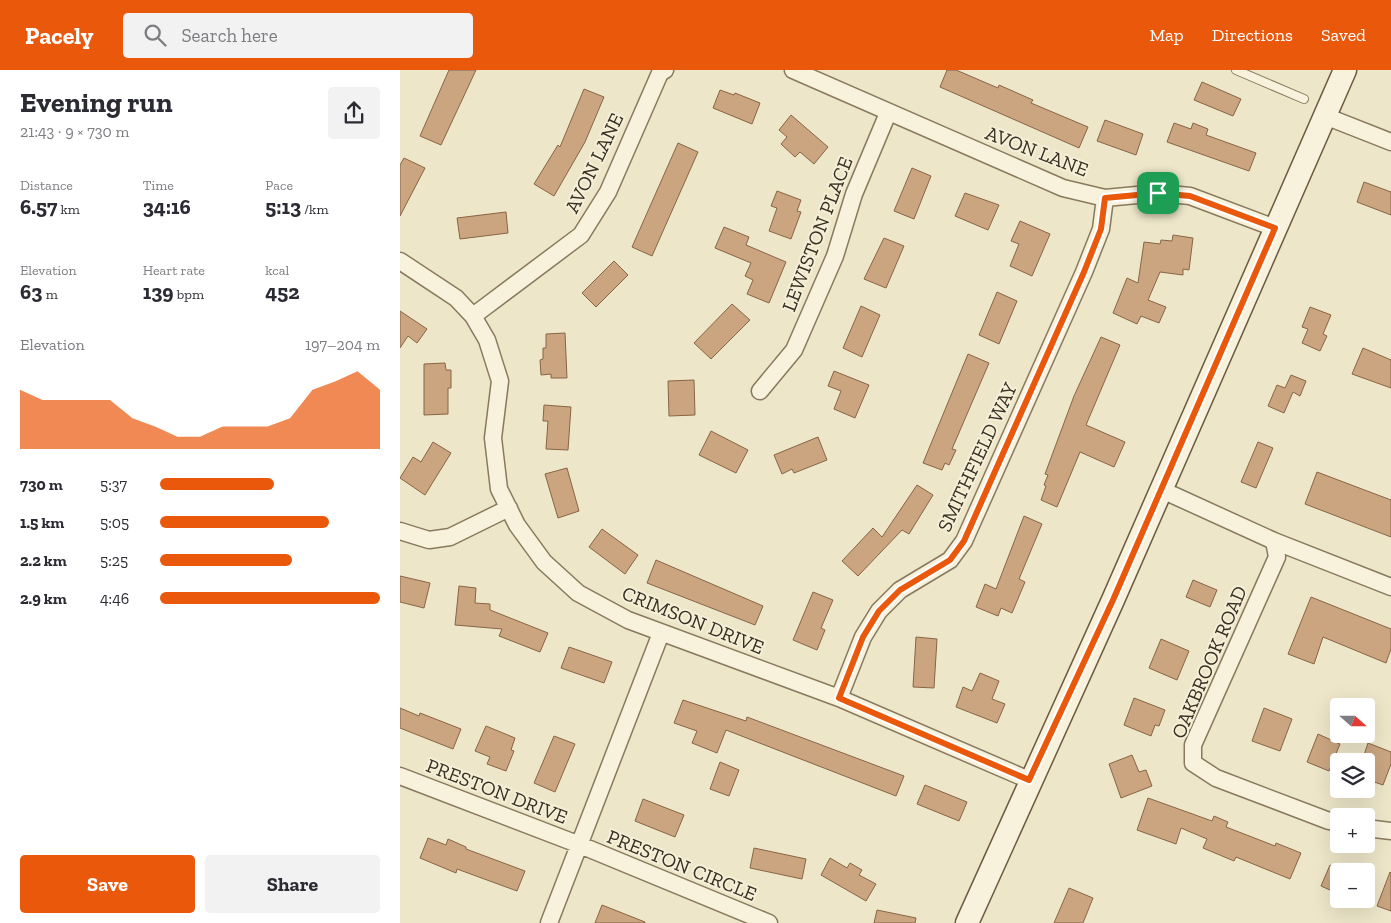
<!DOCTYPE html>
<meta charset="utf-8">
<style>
body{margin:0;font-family:"Zilla Slab",serif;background:#f2f2f3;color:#2b2b33;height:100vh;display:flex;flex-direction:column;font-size:19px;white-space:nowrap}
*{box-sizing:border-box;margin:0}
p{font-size:16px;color:#7c7c81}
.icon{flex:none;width:28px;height:28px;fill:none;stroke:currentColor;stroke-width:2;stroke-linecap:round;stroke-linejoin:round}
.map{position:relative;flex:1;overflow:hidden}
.side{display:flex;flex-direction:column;background:#fff;width:400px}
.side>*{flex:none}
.needle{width:32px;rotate:111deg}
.tools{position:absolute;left:930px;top:628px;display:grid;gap:10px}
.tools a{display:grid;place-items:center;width:45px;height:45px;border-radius:5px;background:#fff;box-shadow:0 5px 20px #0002;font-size:25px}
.pin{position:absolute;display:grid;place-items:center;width:42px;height:42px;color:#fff;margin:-21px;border-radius:10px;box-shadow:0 2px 8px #0006}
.round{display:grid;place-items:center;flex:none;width:52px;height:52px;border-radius:5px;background:#f2f2f3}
.overview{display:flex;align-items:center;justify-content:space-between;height:85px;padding:0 20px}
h1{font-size:28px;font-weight:700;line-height:38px}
.figures{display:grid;grid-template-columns:repeat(3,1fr);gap:8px;height:85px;padding:5px 20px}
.figures div{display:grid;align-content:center}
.figures b{font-size:21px;font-weight:700}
.figures small{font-size:14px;font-weight:400}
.figures p{font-size:14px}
.chart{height:140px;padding:10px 20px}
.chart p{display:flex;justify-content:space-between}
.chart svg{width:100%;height:90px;margin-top:5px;fill:#ea580c;opacity:.7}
.primary-button{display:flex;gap:10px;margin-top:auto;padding:10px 20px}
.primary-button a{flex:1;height:58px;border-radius:5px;background:#ea580c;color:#fff;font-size:20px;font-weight:700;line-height:58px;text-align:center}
.primary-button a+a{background:#f2f2f3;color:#2b2b33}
ul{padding:0 20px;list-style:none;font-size:16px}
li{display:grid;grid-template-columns:80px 60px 1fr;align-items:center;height:38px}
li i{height:12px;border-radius:6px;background:#ea580c}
header{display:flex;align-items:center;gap:30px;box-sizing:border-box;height:70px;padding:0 25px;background:#ea580c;color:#fff}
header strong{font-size:24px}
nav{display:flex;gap:28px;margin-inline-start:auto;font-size:18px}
.search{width:350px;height:45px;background:#f2f2f3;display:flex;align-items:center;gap:12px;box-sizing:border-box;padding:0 18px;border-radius:5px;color:#7c7c81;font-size:19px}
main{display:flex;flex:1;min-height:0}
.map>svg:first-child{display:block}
</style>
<header>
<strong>Pacely</strong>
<div class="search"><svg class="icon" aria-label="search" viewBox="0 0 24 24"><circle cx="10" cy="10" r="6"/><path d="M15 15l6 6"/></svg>Search here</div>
<nav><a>Map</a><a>Directions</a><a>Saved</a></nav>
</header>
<main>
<section class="side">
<div class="overview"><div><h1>Evening run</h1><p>21:43 · 9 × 730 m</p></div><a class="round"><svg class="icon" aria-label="share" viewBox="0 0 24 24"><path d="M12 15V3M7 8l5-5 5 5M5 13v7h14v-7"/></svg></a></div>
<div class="figures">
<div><p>Distance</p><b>6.57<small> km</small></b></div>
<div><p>Time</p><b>34:16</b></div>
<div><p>Pace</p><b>5:13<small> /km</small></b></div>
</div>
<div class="figures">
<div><p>Elevation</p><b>63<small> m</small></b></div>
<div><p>Heart rate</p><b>139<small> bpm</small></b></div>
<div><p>kcal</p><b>452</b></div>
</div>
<div class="chart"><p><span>Elevation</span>197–204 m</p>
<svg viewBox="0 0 160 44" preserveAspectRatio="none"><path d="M0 44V15L10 20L20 20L30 20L40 20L50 29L60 33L70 38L80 38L90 33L100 33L110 33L120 29L130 15L140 11L150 6L160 15V44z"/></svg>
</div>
<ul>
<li><b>730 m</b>5:37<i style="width:52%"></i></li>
<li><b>1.5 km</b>5:05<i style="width:77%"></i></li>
<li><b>2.2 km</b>5:25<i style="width:60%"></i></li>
<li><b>2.9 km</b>4:46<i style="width:100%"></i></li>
</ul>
<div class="primary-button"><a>Save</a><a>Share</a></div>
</section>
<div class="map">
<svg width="991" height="853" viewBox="0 0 991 853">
<rect width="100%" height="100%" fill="#ede6c9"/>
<!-- building -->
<path fill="#caa580" stroke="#886544" d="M49,0H76L41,75L20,66Z
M547,0H556L598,18L599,15L633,30L631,33L688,57L679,78L540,17Z
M802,12L841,29L833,46L794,30Z
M184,19L204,27L185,72L154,126L134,114L158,75L160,77Z
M320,20L334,25L335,23L360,33L352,54L313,38Z
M391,45L428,77L414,94L400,82L395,87L381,74L387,67L379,60Z
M705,50L743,64L736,85L697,71Z
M774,53L791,59L793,53L808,59L806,65L856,83L849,101L767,72Z
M278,73L298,82L252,186L232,177Z
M4,88L25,98L0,146V95Z
M512,98L531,106L514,149L494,141Z
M964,112L991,122V145L957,132Z
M377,121L401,130L397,141L401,142L391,169L369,161L377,138L371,136Z
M565,123L599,135L588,160L555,146Z
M106,142L108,163L60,169L57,148Z
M620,151L650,164L632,206L610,196L619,174L611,171Z
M324,157L349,167L346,175L386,192L369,233L347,224L353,210L345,206L351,193L315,178Z
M773,165L793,168L789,200L783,199V205L760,202L748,230L766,237L759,253L741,246L737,254L713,243L727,208L738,213L744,172L760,174L761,170L772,171Z
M484,168L504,176L486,218L464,209Z
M214,191L228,205L196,237L182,223Z
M597,222L617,231L599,274L579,265Z
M332,234L350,250L311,289L294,273Z
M461,236L480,245L462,287L443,278Z
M910,237L931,245L923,264L927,266L920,281L902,273L908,259L902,257Z
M0,241L27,259L17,273L8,266L0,278Z
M165,263L167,308H151V304L141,305L140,290L143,289V278H146V264Z
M701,267L720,275L686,355L725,372L714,397L680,382L657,437L641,430L646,416L644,415L648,405L645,404L674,326Z
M963,278L991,290V318L952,304Z
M568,284L589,293L552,379L556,380L549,395L545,393L542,400L523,393Z
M45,293L46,300H51V318H48V344L24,345V294Z
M434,301L469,315L455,348L434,339L441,321L428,316Z
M891,305L906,311L900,326L893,322L884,343L868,336L877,315L885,318Z
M294,310L295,345L269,346L268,311Z
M144,335L171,337L168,380L146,379L148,351H143Z
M311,361L348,380L336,403L299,385Z
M418,367L427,390L394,403L392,399L382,404L374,385Z
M33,372L51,383L25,425L0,408L13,387L21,392Z
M858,372L873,378L856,418L841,412Z
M167,398L179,441L158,448L145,404Z
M917,402L991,430V467L905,434Z
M517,415L533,425L509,464L502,460L458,506L442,491L473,458L482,467Z
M624,446L642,454L619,509L625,512L612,543L601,538L598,546L576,537L585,514L596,519Z
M202,459L238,485L225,504L189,477Z
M256,490L363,536L355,555L247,513Z
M0,506L30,513L24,538L0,532Z
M793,510L817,520L810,537L786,527Z
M59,516L76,518L75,533L90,534V540L148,563L140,582L99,566L102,559L55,555Z
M413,522L433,530L421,558L425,560L417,580L393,570Z
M911,527L991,559V579L986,593L923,567L914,594L888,584Z
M516,567L537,569L534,618L513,617Z
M761,569L789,581L777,610L749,598Z
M169,577L212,592L204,613L161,598Z
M580,603L599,611L592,629L605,634L597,653L556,637L563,617L572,621Z
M734,628L765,640L759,656L755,655L751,666L724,655Z
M283,630L346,651L347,647L504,706L496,726L326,660L317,683L292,673L297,661L274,653Z
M0,638L19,646L20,643L61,659L53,679L0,658Z
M864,638L892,649L880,681L852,671Z
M86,656L115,668L111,680L114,681L106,701L87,694L90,687L75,681Z
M918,664L940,674L929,701L907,692Z
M154,666L175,674L155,722L134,713Z
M968,673L991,682V694L983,715L966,709V691H962Z
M732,685L739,702L746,700L752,716L721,728L709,694Z
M320,692L339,700L329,726L310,719Z
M525,715L567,732L559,751L517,734Z
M748,728L812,751L814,746L828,752L826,757L875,776L876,773L901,783L890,809L836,787L834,791L803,778L807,769L781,758L776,774L737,760Z
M243,729L284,745L275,767L235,751Z
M28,768L46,775L48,769L66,777V779L125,801L117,821L57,799L56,803L20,788Z
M354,778L406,789L402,809L350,798Z
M430,788L447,798L450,793L462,800L459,805L476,814L466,831L421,805Z
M930,795L939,799V824L921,816Z
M990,802L991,803V841L977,836Z
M669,818L693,828L683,853H654Z
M202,835L245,852V853H195Z
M477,840L516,848L515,853H474Z"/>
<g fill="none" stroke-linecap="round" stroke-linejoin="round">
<!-- service casing -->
<g stroke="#89795e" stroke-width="10">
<path id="service" d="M836,0L904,29"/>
</g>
<!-- minor casing -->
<g stroke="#89795e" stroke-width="19">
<path id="minor" d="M393,0L663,118L705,128L758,123L790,126L875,158
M925,46L991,72
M0,191L56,228L73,246L87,270L100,311L93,368L99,419L117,455L144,492L178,523L228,550L439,628L629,710
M73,246L181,165L208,122L260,3L265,0
M360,321L394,280L435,186L454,124L488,43
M762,420L874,471L991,517
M0,461L29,470L50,467L109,438
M874,471L877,487L793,675V693L816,708L929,751L939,753
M439,628L463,567L479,541L500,520L550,490L564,471L684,202L701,159L705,128
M0,706L180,775L369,853
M966,758L991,761
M149,853L261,563"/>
</g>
<!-- secondary casing -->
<g stroke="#6b5a41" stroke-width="25">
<path id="secondary" d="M567,853L713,530L945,0"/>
</g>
<!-- service -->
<use href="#service" stroke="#f8f2dc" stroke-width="8"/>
<!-- minor -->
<use href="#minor" stroke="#f8f2dc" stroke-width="16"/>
<!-- secondary -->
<use href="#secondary" stroke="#f8f2dc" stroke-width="22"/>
</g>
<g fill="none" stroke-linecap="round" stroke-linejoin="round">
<!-- route casing -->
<g stroke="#fff" stroke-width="10">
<path id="route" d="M758,123L790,126L875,158L713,530L629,710L439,628L463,567L479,541L500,520L550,490L564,471L684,202L701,159L705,128Z"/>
</g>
<!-- route -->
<use href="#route" stroke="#ea580c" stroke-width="6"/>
</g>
<g text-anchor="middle" stroke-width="4" stroke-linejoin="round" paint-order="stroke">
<!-- street labels -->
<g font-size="20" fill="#3a2f21" stroke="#f5efd8">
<text transform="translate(637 81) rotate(21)" y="7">AVON LANE</text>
<text transform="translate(194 93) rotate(-64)" y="7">AVON LANE</text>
<text transform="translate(417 164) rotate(-69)" y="7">LEWISTON PLACE</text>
<text transform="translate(577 387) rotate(-65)" y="7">SMITHFIELD WAY</text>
<text transform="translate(293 550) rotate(22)" y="7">CRIMSON DRIVE</text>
<text transform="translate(809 592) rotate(-67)" y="7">OAKBROOK ROAD</text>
<text transform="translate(97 721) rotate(21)" y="7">PRESTON DRIVE</text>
<text transform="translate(282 795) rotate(22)" y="7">PRESTON CIRCLE</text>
</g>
</g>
</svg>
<div class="tools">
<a><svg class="needle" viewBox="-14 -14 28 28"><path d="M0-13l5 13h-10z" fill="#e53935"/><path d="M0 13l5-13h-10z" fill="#7c7c81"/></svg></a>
<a><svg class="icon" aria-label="layers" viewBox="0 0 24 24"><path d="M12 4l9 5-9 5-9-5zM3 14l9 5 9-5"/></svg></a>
<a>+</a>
<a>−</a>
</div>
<div class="pin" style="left:758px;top:123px;background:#1e9e55"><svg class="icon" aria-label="arrive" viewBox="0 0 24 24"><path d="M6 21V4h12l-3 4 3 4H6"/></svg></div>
</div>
</main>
